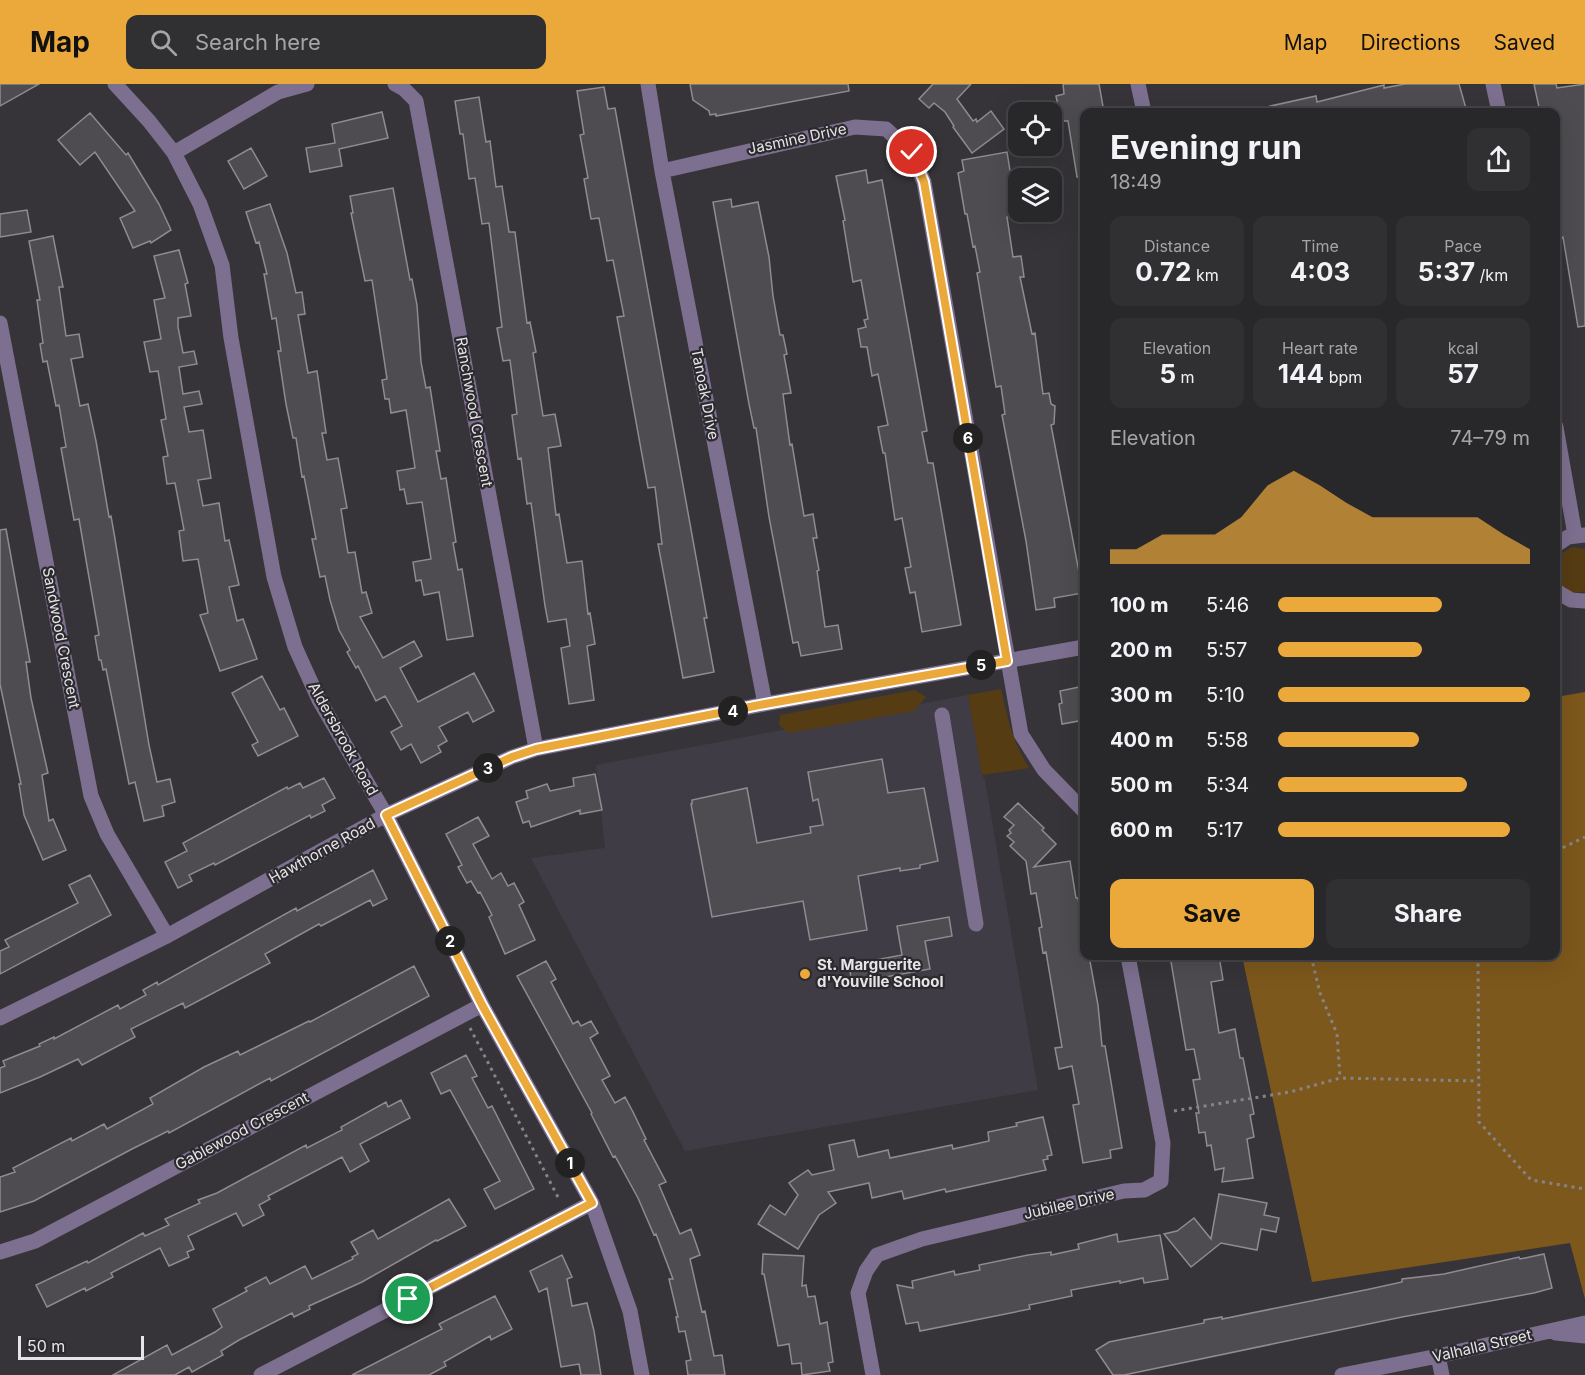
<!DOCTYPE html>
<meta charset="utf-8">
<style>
body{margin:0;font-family:Inter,sans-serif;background:#302f32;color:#f1f3f6;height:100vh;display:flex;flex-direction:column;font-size:22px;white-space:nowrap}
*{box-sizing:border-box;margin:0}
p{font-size:20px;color:#a5a5a8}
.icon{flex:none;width:33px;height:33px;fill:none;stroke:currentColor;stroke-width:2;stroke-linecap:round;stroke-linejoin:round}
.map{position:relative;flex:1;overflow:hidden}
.drawer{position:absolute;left:1080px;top:24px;width:480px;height:852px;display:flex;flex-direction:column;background:#28272a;border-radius:12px;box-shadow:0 6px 24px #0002,0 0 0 2px #444447}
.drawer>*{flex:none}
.controls{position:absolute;left:1008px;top:18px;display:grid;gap:12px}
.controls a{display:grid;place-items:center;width:54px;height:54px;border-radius:12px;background:#28272a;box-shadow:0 6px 24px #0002,0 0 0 2px #444447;font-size:30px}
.scale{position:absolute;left:18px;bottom:15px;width:126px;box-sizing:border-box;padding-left:6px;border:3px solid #e5e4e6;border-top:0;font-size:16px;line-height:21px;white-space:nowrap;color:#e5e4e6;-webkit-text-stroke:4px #2c2a2e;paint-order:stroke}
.pin{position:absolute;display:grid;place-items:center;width:51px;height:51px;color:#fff;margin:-26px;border:3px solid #fff;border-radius:50%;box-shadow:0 2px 6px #0007}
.km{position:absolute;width:30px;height:30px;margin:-15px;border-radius:50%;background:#222;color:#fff;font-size:16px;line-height:30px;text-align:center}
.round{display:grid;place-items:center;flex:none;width:63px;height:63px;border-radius:12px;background:#302f32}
.overview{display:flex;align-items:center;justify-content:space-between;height:102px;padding:0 30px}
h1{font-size:33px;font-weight:700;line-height:45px}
.stats{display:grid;grid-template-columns:repeat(3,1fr);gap:9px;height:102px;padding:6px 30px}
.stats div{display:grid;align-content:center;border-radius:12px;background:#302f32;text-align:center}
.stats b{font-size:26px;font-weight:700}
.stats small{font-size:16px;font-weight:400}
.stats p{font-size:16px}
.chart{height:168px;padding:12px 30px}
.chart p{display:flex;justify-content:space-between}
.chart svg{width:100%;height:108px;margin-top:6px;fill:#eca93b;opacity:.7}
.action{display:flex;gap:12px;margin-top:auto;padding:12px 30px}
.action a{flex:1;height:69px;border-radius:12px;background:#eca93b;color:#111;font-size:24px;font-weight:700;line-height:69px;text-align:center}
.action a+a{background:#302f32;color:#f1f3f6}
ul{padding:0 30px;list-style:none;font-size:20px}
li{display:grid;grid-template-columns:96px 72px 1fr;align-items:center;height:45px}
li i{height:15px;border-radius:8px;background:#eca93b}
header{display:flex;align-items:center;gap:36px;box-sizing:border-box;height:84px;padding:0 30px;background:#eca93b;color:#111}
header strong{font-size:28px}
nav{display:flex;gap:33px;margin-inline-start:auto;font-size:21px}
.search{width:420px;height:54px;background:#302f32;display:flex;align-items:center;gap:15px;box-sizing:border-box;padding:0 21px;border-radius:12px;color:#a5a5a8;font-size:22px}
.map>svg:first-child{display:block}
</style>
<header>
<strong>Map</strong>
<div class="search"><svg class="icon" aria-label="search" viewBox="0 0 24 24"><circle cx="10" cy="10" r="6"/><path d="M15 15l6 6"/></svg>Search here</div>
<nav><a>Map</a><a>Directions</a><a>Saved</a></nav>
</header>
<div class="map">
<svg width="1585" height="1291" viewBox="0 0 1585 1291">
<rect width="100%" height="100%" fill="#363438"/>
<!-- built -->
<path fill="#403c45" d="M968,611L982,691L985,696L1038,1006L685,1067L531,774L605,764L596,681Z"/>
<!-- green -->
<path fill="#563c13" d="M1572,463L1585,465V507C1559,514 1553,496 1556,473Z
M1001,605C1007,633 1013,659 1029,684L982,691L968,611Z
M915,606L926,613L914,627L789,649L779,641L780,631Z"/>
<!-- forest -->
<path fill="#7d581c" d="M1585,608V1215L1570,1159L1312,1198L1242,872H1556V613Z"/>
<!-- building -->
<path fill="#4e4c50" stroke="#8e8c91" stroke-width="1.5" d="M0,0H39L0,22Z
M690,0H848L849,7L716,32V30L710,31L709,27L693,16Z
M933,0H971L957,15L973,37L976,35L977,38L991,27L1004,45L972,69L953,43L954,42L945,28L934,19L929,24L919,15Z
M1063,0H1099L1104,28H1084V93H1077L1068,37H1061L1056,12L1064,10Z
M1405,0H1459L1467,28H1267L1266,23L1316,12L1317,18L1384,1V4Z
M1534,0H1556L1557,4L1585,0V242L1578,243L1563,153L1561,154L1558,138L1556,117V28H1540Z
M604,3L608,25L615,24L707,534H704L714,588L683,594L658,460H662L655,403L648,404L617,233L624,232L613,176L607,177L599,134L591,135L584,95L588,94L580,51L584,50L577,7Z
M479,13L486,58L490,57L496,103L502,102L509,148H515L527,239L530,238L536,268L533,269L543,332L555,330L561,362L548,364L556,431L559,430L567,479L582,477L588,530L590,529L595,560L587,562L594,616L569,620L561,564L570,562L566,535L548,538L545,522L531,419L527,420L521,374L518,375L512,331L517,330L510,276L503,277L497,244L502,243L489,139L482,140L475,94L469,95L463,50H460L455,17Z
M382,28L388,54L339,65L342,82L310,88L306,64L335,59L332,40Z
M90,29L126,71L128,69L159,120L171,146L151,159L150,157L133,164L120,134L135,127L95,68L80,81L58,56Z
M251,64L267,92L244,105L228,77Z
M1007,68L1013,105L1016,104L1018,128L1021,130L1007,133L1013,173L1021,172L1024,193H1020L1032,250L1035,249L1043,310L1049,309L1051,320L1055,322L1054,340L1051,341L1083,509L1054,514L1055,523L1036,526L1026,457L1002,331L1005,330L1001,302L996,303L977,189L980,188L975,162L973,163L967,130H965L958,89L964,87L962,76Z
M866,86L868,99L882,96L927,347L922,348L928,379H933L961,541L922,548L915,508L910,509L905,484L911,483L902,434L895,436L885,369H883L878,343L888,341L878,290L872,292L867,263H861L858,245L866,243L864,236L868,235L861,196L853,198L843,137L845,136L836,92Z
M393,104L410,196L412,195L417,221L421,278L426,304L430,303L440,367H436L441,395L446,394L456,458L453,459L458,486L462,485L473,552L447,556L439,508L424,511L421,496L416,497L413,478L431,475L422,418L407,420L404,405L400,406L397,387L415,384L406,326L391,329L389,315H385L382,296L387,295L372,196L365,197L351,129H353L350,112Z
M731,115L732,123L758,118L769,173L773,212L780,251H783L787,270L784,271L791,309L783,310L790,361L792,360L804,432L813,430L817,454H813L819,486L817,487L825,543L838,541L842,565L801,572L798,558L793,559L769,433L756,344H754L749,320L713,118Z
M270,120L287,169L296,209L302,208L305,230L298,231L308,289L317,287L326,349H322L327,376L338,374L347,424L341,425L348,469L355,468L362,509L366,508L372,529L360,533L383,574L414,557L422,572L400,584L418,618L474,589L494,627L473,638L468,628L439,643L447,657L438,662L441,668L421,679L411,660L401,666L391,648L402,642L385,612L376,617L358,582L356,584L347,568L350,566L339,546L330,516L325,492L320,493L312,455H316L304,392L302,393L296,354H293L286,320L278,267H281L276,234L272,235L264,190H267L259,158L256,159L246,128Z
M27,126L31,148L0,153V130Z
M53,152L63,203H59L66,252L79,250L83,273L71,275L80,322L88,320L96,357L109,433L111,432L114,449L149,661L157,698L170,695L175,718L162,722L164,732L144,737L135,698L129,700L106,585L103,586L101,576H99L95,552L99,551L86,476L79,435L74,436L61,364L66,363L59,321L56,322L47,277L43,278L40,260L43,259L37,216H40L29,157Z
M179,166L188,199L185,200L191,232L178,234V243L183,269L194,267L197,280L179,283L183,310L199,307L202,320L184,323L189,348L203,346L211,394L198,396L203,422L219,419L225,457L229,456L239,501L229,503L237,537L243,535L257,575L220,587L200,531L208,529L198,475L183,477L179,447L184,446L175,399L167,400L163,373L168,372L161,336L166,335L158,287L150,288L144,258L161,255L154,216L165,214L154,172Z
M6,445L30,578H26L31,614L48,689L42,691L49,737L53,735L66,766L43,776L24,731L19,700H21L0,600V446Z
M262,592L280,626L284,624L298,652L258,672L252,661L258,658L232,609Z
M1084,602V636L1062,640L1059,620L1062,619L1060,607Z
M882,675L888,709L924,704L938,777L920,781V784L900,787V784L858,792L867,846L810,856L803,817L712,833L691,720H692V716L747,704L757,759L811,749L810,743L823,741L818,715L813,717L808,688Z
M595,690L602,726L580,730V726L531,743L529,737L523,739L516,718L528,714L526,707L547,700L550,707L574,702L573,694Z
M324,694L335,714L322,721L325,727L311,734L310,731L215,781L214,779L189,791L192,797L178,804L165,778L187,767L183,759L287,703L288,705L300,699L303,704Z
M1018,719L1044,744L1042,746L1056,760L1034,783L1070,777L1076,814H1078L1084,846V873L1089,872L1098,921L1102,962H1105L1122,1064L1110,1066L1111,1074L1083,1079L1073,1021L1079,1020L1072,982L1059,985L1055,964L1062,963L1046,868L1043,869L1039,844L1042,843L1036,809L1031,810L1026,777L1010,762L1014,758L1007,752L1011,749L1009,746L1014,741L1004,733Z
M478,733L489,752L473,760L492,795L501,789L508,802L514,799L524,818L519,821L535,856L505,870L489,833L492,831L480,808L478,809L471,797L467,799L458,783L462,781L446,750Z
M373,786L387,815L373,822L370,816L321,842L319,840L265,870L270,879L185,924L183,919L131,945L135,953L82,981L78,975L40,993L0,1009V984L5,982L3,977L40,962L39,960L54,953V955L118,921L120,925L146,911L143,906L157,898L158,901L296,824L297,827Z
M90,791L111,831L0,890V867L9,863L5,856L78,819L69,801Z
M949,833L952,852L925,857L930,885L852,899L849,881L902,871L897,842Z
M1170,872H1219L1223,896L1211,898L1219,949L1235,945L1240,974H1243L1254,1030L1250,1031L1254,1053L1247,1055L1253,1094L1222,1098L1224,1084L1215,1086L1211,1061L1207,1062L1205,1048L1199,1049L1196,1029H1199L1193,996L1200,995L1194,965L1186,966Z
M546,877L556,895L551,898L573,940L578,937L581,942L591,937L598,949L590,954L610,992L602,996L615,1019L625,1013L633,1028L646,1055L644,1056L666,1098L659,1101L680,1150L691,1145L700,1171L690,1175L702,1228L705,1227L714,1272L722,1271L725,1291H688L686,1277L691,1276L685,1247L679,1248L676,1233H678L669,1195H673L656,1150L654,1151L638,1114L615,1072L613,1073L591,1030L592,1029L517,892Z
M414,882L429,912L271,997L270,994L169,1049L168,1047L132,1065L34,1117L0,1128V1093L15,1088L13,1084L71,1054L72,1057L104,1040L107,1045L153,1020L150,1014L204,983L238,967L240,971L309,937L310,938Z
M466,971L477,992L472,994L488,1024L492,1022L534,1105L495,1125L484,1105L500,1097L450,1006L441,1010L431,989Z
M401,1016L410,1034L360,1060L369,1077L350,1088L342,1073L268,1112L270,1115L259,1121L264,1131L243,1142L236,1129L188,1152L194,1165L187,1168L189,1173L169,1182L160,1164L111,1189L113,1193L86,1207L85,1204L47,1223L36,1201L87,1177L88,1179L143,1149L145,1152L169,1141L165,1135L200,1119L198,1116L217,1109L306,1061L307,1064L342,1046L341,1043L386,1018L388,1023Z
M1043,1033L1052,1071L1047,1072L1048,1075L1043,1076L1046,1086L946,1108L945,1105L904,1115L902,1107L872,1114L869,1099L828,1108L836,1119L819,1131L798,1165L758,1140L770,1121L785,1131L798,1111L789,1099L808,1086L812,1091L834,1086L829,1061L854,1056L858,1073L888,1066L890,1074L952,1061L953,1065L989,1057L988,1048L1017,1042L1016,1039Z
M1219,1110L1267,1119L1264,1131L1279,1134L1276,1148L1261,1145L1257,1166L1221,1159L1191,1183L1164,1150L1177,1147L1194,1134L1211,1155Z
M449,1115L466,1142L437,1157L436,1156L362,1198L309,1222L310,1225L294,1233L292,1229L239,1256L221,1267L223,1271L192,1288L189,1283L175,1291H113L167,1261L172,1271L215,1248L222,1243L213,1225L247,1207L245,1204L266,1193L270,1200L305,1182L312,1195L353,1175L352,1173L358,1170L351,1158L373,1146L378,1155Z
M1117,1150L1118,1158L1160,1151L1168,1195L1144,1199L1143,1194L1120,1199V1197L1071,1206L1072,1212L1029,1221L1030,1225L920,1247L918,1238L906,1240L897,1201L913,1204L912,1197L954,1187L955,1191L980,1186L979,1181L1028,1171L1051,1168V1171L1079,1165L1078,1160Z
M763,1170L804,1172L802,1202L806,1201L808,1213L815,1212L820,1240L827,1238L833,1278L828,1279L830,1287L802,1291L801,1279L792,1280L789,1260L778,1262L764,1190H762Z
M1544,1170L1552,1204L1534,1209L1402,1233L1124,1291H1113L1096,1266L1109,1258L1204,1239V1236L1222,1233V1235L1370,1205L1402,1198V1195L1444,1190L1519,1173L1520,1175Z
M562,1171L572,1193L567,1195L572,1222L587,1219L594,1247L601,1291H581L579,1280L561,1283L547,1204L539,1208L530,1187Z
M495,1212L512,1245L491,1256L490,1252L444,1278L446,1282L429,1291H352L442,1245L439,1240Z"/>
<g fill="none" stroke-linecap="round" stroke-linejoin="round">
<!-- path -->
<path stroke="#868487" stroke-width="3" stroke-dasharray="3 4.5" stroke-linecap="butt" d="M1556,767L1585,753
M1311,872L1320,909L1337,950L1340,994
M1478,872L1479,1038L1531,1096L1585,1105
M470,944L560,1117
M1174,1027L1290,1008L1340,994L1478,997"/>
<!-- minor -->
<path stroke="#7d6f8f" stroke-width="15" d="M115,0L149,37L174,69L200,120L222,181L231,254L274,493L295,563L319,616L386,731L482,921L592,1119L630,1227L642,1291
M395,0L404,5L416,17L536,665
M648,0L662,87L765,620
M1138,0L1144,28
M1493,0L1499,28
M174,69L278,8L307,0
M662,87L855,43L886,45L911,68L924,98L1021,650L1044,686L1084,727
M0,239L91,712L107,750L167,852
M1556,343L1575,451
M1556,461L1568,453L1585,451
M1556,507L1571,516L1585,517
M942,631L976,840
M0,934L167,852L386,731L512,673L536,665L765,620L1084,563
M0,1168L35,1157L482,921
M1556,1249L1585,1252
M1438,1272L1442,1291
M261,1291L592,1119
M873,1291L858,1209L866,1187L877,1171L922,1155L1124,1107L1144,1106L1161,1097L1163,1059L1128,872
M1342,1291L1438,1272L1585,1239"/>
</g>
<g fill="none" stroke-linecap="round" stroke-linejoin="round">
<!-- route casing -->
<g stroke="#fff" stroke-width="12">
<path id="route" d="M408,1215L592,1119L482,921L386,731L512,673L536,665L765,620L1007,577L924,98L912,68"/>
</g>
<!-- route -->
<use href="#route" stroke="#eca93b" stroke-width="8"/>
</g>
<!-- markers -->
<circle fill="#eca93b" stroke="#2c2a2e" stroke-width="2" cx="805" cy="890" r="6"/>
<g text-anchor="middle" stroke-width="4.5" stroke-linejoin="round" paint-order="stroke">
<!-- street labels -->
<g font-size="15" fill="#e5e4e6" stroke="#2c2a2e">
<text transform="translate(797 55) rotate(-12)" y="5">Jasmine Drive</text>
<text transform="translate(705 310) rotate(79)" y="5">Tanoak Drive</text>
<text transform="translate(474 328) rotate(80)" y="5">Ranchwood Crescent</text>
<text transform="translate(61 554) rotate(79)" y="5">Sandwood Crescent</text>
<text transform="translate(343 655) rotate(61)" y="5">Aldersbrook Road</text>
<text transform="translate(322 767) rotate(-29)" y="5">Hawthorne Road</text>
<text transform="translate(242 1047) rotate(-28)" y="5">Gablewood Crescent</text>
<text transform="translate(1069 1120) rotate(-13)" y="5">Jubilee Drive</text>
<text transform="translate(1482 1262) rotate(-13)" y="5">Valhalla Street</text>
</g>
<!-- poi labels -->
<g font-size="15" font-weight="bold" fill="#e5e4e6" stroke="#2c2a2e" text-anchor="start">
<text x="817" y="886">St. Marguerite<tspan x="817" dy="17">d'Youville School</tspan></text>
</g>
</g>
</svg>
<div class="controls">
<a><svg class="icon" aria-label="locate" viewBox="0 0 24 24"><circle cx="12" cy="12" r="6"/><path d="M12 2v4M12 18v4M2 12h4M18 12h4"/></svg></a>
<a><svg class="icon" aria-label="layers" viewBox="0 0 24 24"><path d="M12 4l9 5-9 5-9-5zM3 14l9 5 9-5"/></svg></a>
</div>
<div class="scale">50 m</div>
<div class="pin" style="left:408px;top:1215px;background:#1e9e55"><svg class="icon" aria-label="arrive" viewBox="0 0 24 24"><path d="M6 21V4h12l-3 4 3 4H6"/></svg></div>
<div class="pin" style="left:912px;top:68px;background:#d93025"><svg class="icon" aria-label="check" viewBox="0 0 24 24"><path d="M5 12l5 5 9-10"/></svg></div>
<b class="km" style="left:570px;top:1079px">1</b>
<b class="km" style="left:450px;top:857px">2</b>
<b class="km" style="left:488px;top:684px">3</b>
<b class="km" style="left:733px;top:627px">4</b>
<b class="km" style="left:981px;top:581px">5</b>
<b class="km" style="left:968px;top:354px">6</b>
<section class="drawer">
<div class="overview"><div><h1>Evening run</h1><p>18:49</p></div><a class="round"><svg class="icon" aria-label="share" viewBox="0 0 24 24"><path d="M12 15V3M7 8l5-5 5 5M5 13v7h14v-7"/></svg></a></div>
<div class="stats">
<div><p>Distance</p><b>0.72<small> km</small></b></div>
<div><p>Time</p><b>4:03</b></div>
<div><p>Pace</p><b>5:37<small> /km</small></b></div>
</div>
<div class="stats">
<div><p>Elevation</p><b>5<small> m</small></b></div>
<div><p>Heart rate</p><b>144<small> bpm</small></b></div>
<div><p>kcal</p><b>57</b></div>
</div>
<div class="chart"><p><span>Elevation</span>74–79 m</p>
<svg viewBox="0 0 160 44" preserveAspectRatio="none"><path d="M0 44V38L10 38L20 32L30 32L40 32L50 25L60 12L70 6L80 12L90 19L100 25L110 25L120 25L130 25L140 25L150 32L160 38V44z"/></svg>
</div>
<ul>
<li><b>100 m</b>5:46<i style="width:65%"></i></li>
<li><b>200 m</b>5:57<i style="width:57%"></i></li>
<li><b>300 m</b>5:10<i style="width:100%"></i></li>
<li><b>400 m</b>5:58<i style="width:56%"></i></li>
<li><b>500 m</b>5:34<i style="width:75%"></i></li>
<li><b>600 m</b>5:17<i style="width:92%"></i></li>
</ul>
<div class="action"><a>Save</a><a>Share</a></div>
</section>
</div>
